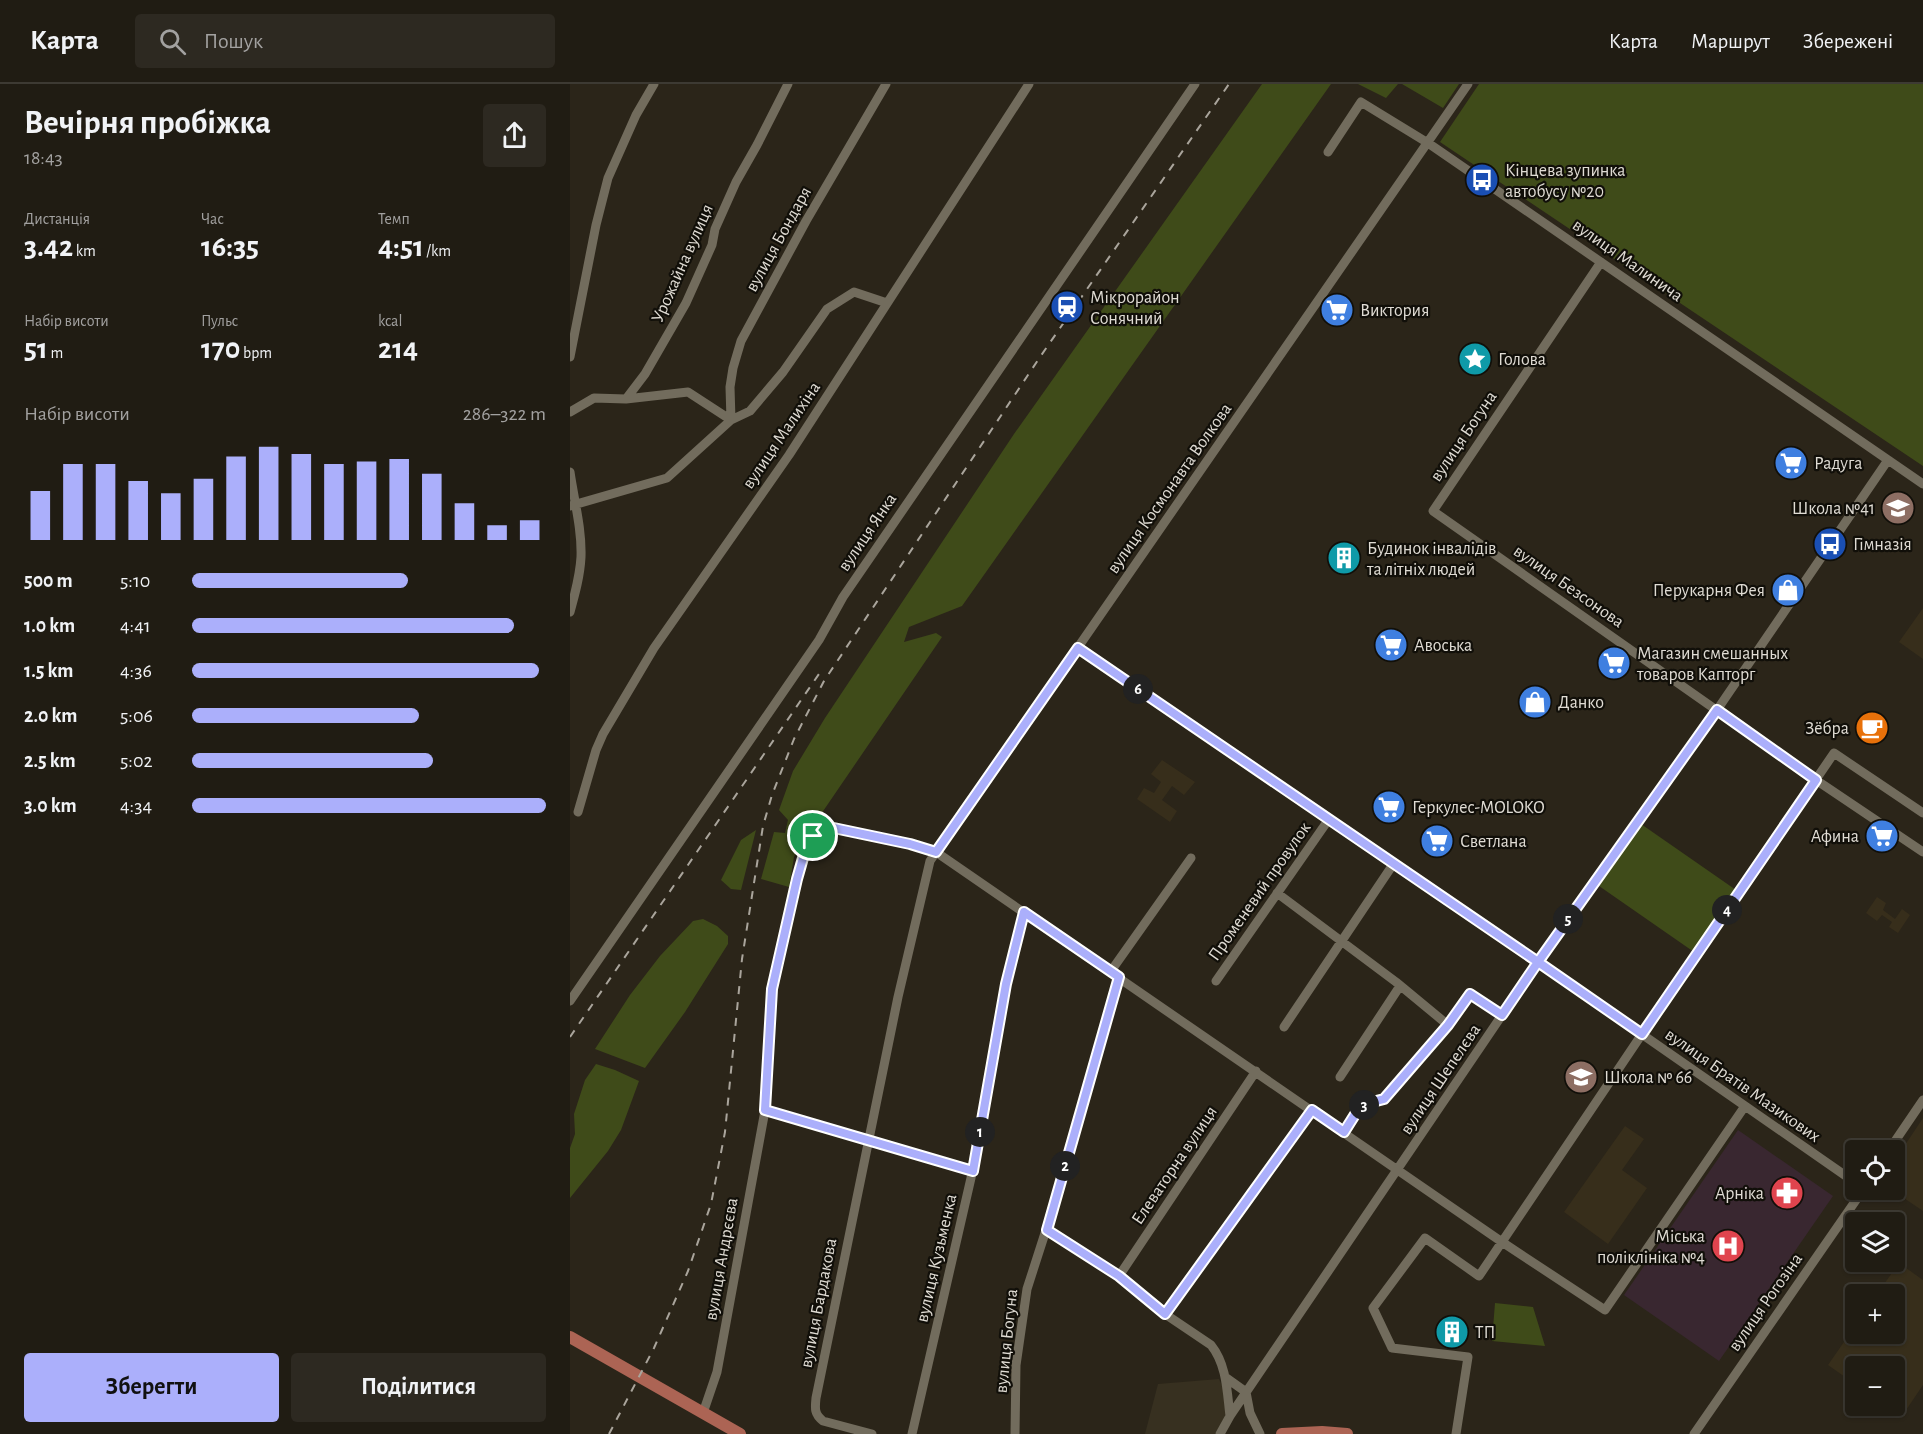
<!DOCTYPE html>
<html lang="uk">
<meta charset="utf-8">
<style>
body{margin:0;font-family:"Alegreya Sans",sans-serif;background:#2d2921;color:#f1f3f6;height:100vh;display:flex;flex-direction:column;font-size:22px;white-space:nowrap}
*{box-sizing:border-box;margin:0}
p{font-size:20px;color:#a2a1a0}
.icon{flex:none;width:33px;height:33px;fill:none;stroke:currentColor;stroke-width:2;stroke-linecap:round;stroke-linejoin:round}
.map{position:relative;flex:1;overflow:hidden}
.details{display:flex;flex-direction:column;background:#201c13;width:570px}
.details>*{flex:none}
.buttons{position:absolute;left:1275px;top:1056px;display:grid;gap:12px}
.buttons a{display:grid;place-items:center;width:60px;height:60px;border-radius:6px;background:#201c13;box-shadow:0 2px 4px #0004,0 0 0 2px #3d3a33;font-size:30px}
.pin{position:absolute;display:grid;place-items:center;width:51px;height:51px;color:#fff;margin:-26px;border:3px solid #fff;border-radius:50%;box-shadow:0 2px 6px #0007}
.km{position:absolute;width:30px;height:30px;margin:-15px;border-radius:50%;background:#222;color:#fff;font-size:16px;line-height:30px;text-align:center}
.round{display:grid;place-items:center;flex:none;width:63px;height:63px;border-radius:6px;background:#2d2921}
.head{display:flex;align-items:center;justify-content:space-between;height:102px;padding:0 24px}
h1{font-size:33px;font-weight:700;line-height:45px}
.figures{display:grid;grid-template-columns:repeat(3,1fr);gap:9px;height:102px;padding:6px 24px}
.figures div{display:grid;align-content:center}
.figures b{font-size:30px;font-weight:700}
.figures small{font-size:16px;font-weight:400}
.figures p{font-size:16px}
.chart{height:168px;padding:12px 24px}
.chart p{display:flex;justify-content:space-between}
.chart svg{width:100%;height:108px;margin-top:6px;stroke:#abaffb;stroke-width:6}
.primary-button{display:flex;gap:12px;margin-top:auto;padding:12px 24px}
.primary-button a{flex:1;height:69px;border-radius:6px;background:#abaffb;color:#111;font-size:24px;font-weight:700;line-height:69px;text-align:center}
.primary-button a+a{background:#2d2921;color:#f1f3f6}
ul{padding:0 24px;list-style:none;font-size:20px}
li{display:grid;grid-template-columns:96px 72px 1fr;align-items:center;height:45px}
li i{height:15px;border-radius:8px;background:#abaffb}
header{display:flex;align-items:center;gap:36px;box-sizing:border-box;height:84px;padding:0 30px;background:#201c13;border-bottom:2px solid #3d3a33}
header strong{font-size:28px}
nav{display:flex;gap:33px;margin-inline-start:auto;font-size:21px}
.search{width:420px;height:54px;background:#2d2921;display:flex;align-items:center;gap:15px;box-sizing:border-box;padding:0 21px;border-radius:6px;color:#a2a1a0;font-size:22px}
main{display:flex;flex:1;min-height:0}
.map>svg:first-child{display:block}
</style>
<header>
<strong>Карта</strong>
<div class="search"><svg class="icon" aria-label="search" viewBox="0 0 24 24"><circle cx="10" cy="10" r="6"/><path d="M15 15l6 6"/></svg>Пошук</div>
<nav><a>Карта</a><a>Маршрут</a><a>Збережені</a></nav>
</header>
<main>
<section class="details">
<div class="head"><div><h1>Вечірня пробіжка</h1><p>18:43</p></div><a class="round"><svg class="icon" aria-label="share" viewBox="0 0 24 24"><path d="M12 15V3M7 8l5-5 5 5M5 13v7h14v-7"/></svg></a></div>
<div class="figures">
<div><p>Дистанція</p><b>3.42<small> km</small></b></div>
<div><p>Час</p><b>16:35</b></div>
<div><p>Темп</p><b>4:51<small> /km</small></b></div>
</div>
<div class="figures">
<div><p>Набір висоти</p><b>51<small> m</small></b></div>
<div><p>Пульс</p><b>170<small> bpm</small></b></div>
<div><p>kcal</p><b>214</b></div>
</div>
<div class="chart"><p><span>Набір висоти</span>286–322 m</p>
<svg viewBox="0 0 160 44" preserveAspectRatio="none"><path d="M5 44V24M15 44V13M25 44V13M35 44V20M45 44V25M55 44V19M65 44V10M75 44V6M85 44V9M95 44V13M105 44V12M115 44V11M125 44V17M135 44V29M145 44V38M155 44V36"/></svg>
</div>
<ul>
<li><b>500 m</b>5:10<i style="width:61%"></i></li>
<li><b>1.0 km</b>4:41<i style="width:91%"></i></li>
<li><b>1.5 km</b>4:36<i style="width:98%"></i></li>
<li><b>2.0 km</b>5:06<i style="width:64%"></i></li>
<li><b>2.5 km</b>5:02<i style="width:68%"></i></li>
<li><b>3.0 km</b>4:34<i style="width:100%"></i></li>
</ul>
<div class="primary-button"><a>Зберегти</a><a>Поділитися</a></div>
</section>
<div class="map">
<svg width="1353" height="1350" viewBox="0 0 1353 1350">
<rect width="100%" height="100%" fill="#2b2519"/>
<!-- commercial -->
<path fill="#373020" d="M649,1295L661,1321L645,1350H575L588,1300Z"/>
<!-- built -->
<path fill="#372e1b" d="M1353,524V575L1329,558Z
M592,676L625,698L614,711L602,702L592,716L607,727L600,738L567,715L574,704L584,709L591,698L581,690Z
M1307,813L1316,819L1313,826L1325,835L1332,825L1340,831L1328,849L1319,843L1322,838L1312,831L1307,837L1296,829Z
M1353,1034V1127L1322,1106H1324L1325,1076Z
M1055,1042L1074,1055L1052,1086L1077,1104L1038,1160L994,1128Z
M1329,1179L1353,1196V1301L1332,1332L1317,1322H1324V1282H1286L1285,1300L1258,1281L1285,1242L1286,1250H1324V1210H1307Z"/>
<!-- medical -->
<path fill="#392730" d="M1168,1046L1263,1112L1149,1277L1054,1211Z"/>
<!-- green -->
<path fill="#3f4b19" d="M692,0H761L392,522L339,543L334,558L366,549L372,553L232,758L224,773L219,803L191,795L204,748L215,749L218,736L209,726L223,687L255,634L444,350Z
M788,0H828L816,14Z
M832,0H889L873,24Z
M909,0H1353V382L870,58Z
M1071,740L1166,806L1124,868L1029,802Z
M186,746L171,806L161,805L151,796L171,756Z
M133,835L147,842L158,852V860L115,928L75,984L25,965L60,911L90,872L123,837Z
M26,980L45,986L69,997L51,1046L38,1067L0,1114V1064L5,1050L4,1030L15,996Z
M925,1219L963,1223L975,1262L922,1257Z"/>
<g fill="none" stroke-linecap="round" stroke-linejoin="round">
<!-- minor -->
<path stroke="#726c5d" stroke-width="9" d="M758,68L791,18L858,59L1353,400
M1031,178L863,427L1246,696L1353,768
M0,273L26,141L38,94L66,31L84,0
M56,315L118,308L161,336L180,327L213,288L257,225L284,208L317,219
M0,328L24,314L56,315L75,290L116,219L142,161L145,145L166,98L187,61L218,0
M0,388C4,416 12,445 11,473C10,492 5,510 0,528
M0,422L97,394L161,336L160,303L163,284L171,257L236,137L316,0
M508,563L968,878L1286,1099
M8,728L26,666L33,650L84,564L219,371L459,0
M707,809L826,898L878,941
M541,887L621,774
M646,897L759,735
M0,917L249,556L273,513L625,0
M714,943L824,779
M770,993L830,902
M195,1026L403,1087
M774,1048L791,1021L814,1015L878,941L900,910L932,931
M1319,1066L1353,1016
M476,1146L549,1192L595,1230L641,1261C657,1281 657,1308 660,1332
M549,1192L686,987
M595,1230L742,1026
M655,1293L676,1308
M676,1308L680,1329L690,1350
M133,1329L147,1288L196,1021L202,905L233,774L243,752L250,744L259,743L340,760L366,768L932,1158L1035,1226L1175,1022
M302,1350L253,1337C244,1330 245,1324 246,1314L328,913L360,777L898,0
M342,1350L401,1094L436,900L454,828
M445,1350L446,1281L457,1205L476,1146L549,893
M650,1350L660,1332L968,878L1147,626L1318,376
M886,1350L898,1273L822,1264L803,1224L855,1154L909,1192L1072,950L1264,669L1353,729
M1124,1350L1293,1106"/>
<!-- major -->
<path stroke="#ac6454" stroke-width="12" d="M0,1253L170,1350
M712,1350L752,1348L777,1350"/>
<!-- rail -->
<path stroke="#aaa59c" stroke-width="2" stroke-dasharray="8 8" stroke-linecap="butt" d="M0,953L251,587
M39,1350L84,1264L118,1187L141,1120L155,1048L172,875L193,742L202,711L224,655L254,597L470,273L659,0"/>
</g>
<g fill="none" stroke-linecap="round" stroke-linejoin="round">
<!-- route casing -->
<g stroke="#fff" stroke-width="12">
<path id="route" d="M243,752L233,774L227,795L202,905L195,1026L403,1087L436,900L454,828L549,893L477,1146L549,1192L595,1230L742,1026L774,1048L791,1021L814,1015L878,941L900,910L932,931L968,878L1072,950L1246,696L1147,626L968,878L508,564L366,768L340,760L259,743L250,744L243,752"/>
</g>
<!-- route -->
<use href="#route" stroke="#abaffb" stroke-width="8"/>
</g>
<!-- icons -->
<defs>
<g id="bus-disc" transform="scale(1.725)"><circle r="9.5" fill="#1a4fb4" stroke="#110f09"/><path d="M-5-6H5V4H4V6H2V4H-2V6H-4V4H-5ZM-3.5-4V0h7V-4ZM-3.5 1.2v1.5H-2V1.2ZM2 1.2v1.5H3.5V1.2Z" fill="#fff"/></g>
<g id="station-disc" transform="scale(1.725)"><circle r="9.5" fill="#1a4fb4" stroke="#110f09"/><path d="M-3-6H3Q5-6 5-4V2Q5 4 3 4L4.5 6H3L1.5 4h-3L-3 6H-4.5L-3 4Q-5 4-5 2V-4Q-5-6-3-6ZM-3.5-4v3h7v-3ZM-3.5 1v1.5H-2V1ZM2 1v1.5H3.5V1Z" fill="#fff"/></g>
<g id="supermarket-disc" transform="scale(1.725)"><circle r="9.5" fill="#3f7fe0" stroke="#110f09"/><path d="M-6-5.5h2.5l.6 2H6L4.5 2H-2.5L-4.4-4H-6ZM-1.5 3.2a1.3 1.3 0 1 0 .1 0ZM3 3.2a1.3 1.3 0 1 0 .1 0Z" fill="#fff"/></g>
<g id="sight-disc" transform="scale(1.725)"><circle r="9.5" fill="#0f9aa8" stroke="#110f09"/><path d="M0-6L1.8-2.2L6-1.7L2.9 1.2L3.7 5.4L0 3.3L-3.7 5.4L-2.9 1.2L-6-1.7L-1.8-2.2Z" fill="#fff"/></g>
<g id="school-disc" transform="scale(1.725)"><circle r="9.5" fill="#8d6e63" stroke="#110f09"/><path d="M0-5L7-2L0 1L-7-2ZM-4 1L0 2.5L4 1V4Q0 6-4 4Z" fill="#fff"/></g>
<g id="building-disc" transform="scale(1.725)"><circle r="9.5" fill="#0f9aa8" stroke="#110f09"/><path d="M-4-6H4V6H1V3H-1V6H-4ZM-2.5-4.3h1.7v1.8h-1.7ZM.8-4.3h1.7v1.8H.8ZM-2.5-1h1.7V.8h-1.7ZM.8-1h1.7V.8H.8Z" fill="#fff"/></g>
<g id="shop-disc" transform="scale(1.725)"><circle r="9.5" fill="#3f7fe0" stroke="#110f09"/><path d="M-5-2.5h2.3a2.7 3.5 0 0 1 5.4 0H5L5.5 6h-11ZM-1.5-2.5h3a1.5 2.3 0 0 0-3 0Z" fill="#fff"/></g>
<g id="cafe-disc" transform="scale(1.725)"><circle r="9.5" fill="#e8710a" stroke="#110f09"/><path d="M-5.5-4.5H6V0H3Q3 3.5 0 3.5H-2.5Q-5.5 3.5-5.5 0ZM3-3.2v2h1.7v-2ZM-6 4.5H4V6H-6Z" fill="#fff"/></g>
<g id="pharmacy-disc" transform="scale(1.725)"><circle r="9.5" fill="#e0444e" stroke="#110f09"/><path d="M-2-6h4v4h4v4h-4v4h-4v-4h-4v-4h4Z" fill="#fff"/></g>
<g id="hospital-disc" transform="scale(1.725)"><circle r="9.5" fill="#e0444e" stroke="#110f09"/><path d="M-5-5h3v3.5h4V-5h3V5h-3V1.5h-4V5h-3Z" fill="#fff"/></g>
</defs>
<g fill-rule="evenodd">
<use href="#bus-disc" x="912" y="96"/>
<use href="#station-disc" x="497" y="223"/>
<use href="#supermarket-disc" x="767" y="226"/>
<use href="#sight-disc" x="905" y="275"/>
<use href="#supermarket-disc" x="1221" y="379"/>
<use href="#school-disc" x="1328" y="424"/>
<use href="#bus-disc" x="1260" y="460"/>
<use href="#building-disc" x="774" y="474"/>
<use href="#shop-disc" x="1218" y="506"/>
<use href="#supermarket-disc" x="821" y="561"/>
<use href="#supermarket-disc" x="1044" y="579"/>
<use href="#shop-disc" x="965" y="618"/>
<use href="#cafe-disc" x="1302" y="644"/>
<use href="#supermarket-disc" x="819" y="723"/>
<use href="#supermarket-disc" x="1312" y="752"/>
<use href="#supermarket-disc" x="867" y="757"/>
<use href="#school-disc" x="1011" y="993"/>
<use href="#pharmacy-disc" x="1217" y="1109"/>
<use href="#hospital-disc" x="1158" y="1162"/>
<use href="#building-disc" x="882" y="1248"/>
</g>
<g text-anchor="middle" stroke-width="4.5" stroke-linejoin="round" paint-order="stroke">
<!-- poi labels -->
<g font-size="18" fill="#e0dcd4" stroke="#110f09" text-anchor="start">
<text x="935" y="92">Кінцева зупинка<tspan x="935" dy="21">автобусу №20</tspan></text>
<text x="520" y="219">Мікрорайон<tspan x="520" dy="21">Сонячний</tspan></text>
<text x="790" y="232">Виктория</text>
<text x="928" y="281">Голова</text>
<text x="1244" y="385">Радуга</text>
<text x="1305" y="430" text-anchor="end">Школа №41</text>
<text x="1283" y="466">Гімназія</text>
<text x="797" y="470">Будинок інвалідів<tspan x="797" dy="21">та літніх людей</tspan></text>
<text x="1195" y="512" text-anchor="end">Перукарня Фея</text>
<text x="844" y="567">Авоська</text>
<text x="1067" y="575">Магазин смешанных<tspan x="1067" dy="21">товаров Капторг</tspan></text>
<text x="988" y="624">Данко</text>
<text x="1279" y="650" text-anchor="end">Зёбра</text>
<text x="842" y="729">Геркулес-MOLOKO</text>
<text x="1289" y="758" text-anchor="end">Афина</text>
<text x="890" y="763">Светлана</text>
<text x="1034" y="999">Школа № 66</text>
<text x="1194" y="1115" text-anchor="end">Арніка</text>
<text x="1135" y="1158" text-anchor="end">Міська<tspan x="1135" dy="21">поліклініка №4</tspan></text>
<text x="905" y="1254">ТП</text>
</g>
<!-- street labels -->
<g font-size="18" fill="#e0dcd4" stroke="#110f09">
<text transform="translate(208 155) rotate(-61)" y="6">вулиця Бондаря</text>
<text transform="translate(1058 176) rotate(35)" y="6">вулиця Малинича</text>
<text transform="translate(112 179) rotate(-66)" y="6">Урожайна вулиця</text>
<text transform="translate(211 351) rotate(-56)" y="6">вулиця Малихіна</text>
<text transform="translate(893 352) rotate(-56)" y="6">вулиця Богуна</text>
<text transform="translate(599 404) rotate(-55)" y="6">вулиця Космонавта Волкова</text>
<text transform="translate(297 448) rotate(-56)" y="6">вулиця Янка</text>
<text transform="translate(999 502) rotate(35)" y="6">вулиця Безсонова</text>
<text transform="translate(689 807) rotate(-55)" y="6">Променевий провулок</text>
<text transform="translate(870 995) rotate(-56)" y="6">вулиця Шепелєва</text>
<text transform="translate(1173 1001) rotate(35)" y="6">вулиця Братів Мазикових</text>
<text transform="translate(604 1081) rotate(-56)" y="6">Елеваторна вулиця</text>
<text transform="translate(366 1174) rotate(-77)" y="6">вулиця Кузьменка</text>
<text transform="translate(151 1175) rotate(-80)" y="6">вулиця Андрєєва</text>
<text transform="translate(1195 1218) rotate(-55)" y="6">вулиця Рогозіна</text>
<text transform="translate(248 1219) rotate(-79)" y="6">вулиця Бардакова</text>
<text transform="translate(436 1257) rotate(-84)" y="6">вулиця Богуна</text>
</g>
</g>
</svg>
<div class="buttons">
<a><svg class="icon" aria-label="locate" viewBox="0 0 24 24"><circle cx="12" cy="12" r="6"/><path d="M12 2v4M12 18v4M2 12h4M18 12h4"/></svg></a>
<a><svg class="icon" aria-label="layers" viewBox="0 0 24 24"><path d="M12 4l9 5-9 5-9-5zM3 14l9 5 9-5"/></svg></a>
<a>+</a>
<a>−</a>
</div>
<div class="pin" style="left:243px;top:752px;background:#1e9e55"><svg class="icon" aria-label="arrive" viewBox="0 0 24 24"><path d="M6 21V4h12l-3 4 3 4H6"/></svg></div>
<b class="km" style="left:410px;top:1048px">1</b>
<b class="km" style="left:495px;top:1082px">2</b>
<b class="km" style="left:794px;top:1021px">3</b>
<b class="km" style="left:1157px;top:826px">4</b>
<b class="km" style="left:998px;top:835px">5</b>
<b class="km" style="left:568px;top:605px">6</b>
</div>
</main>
